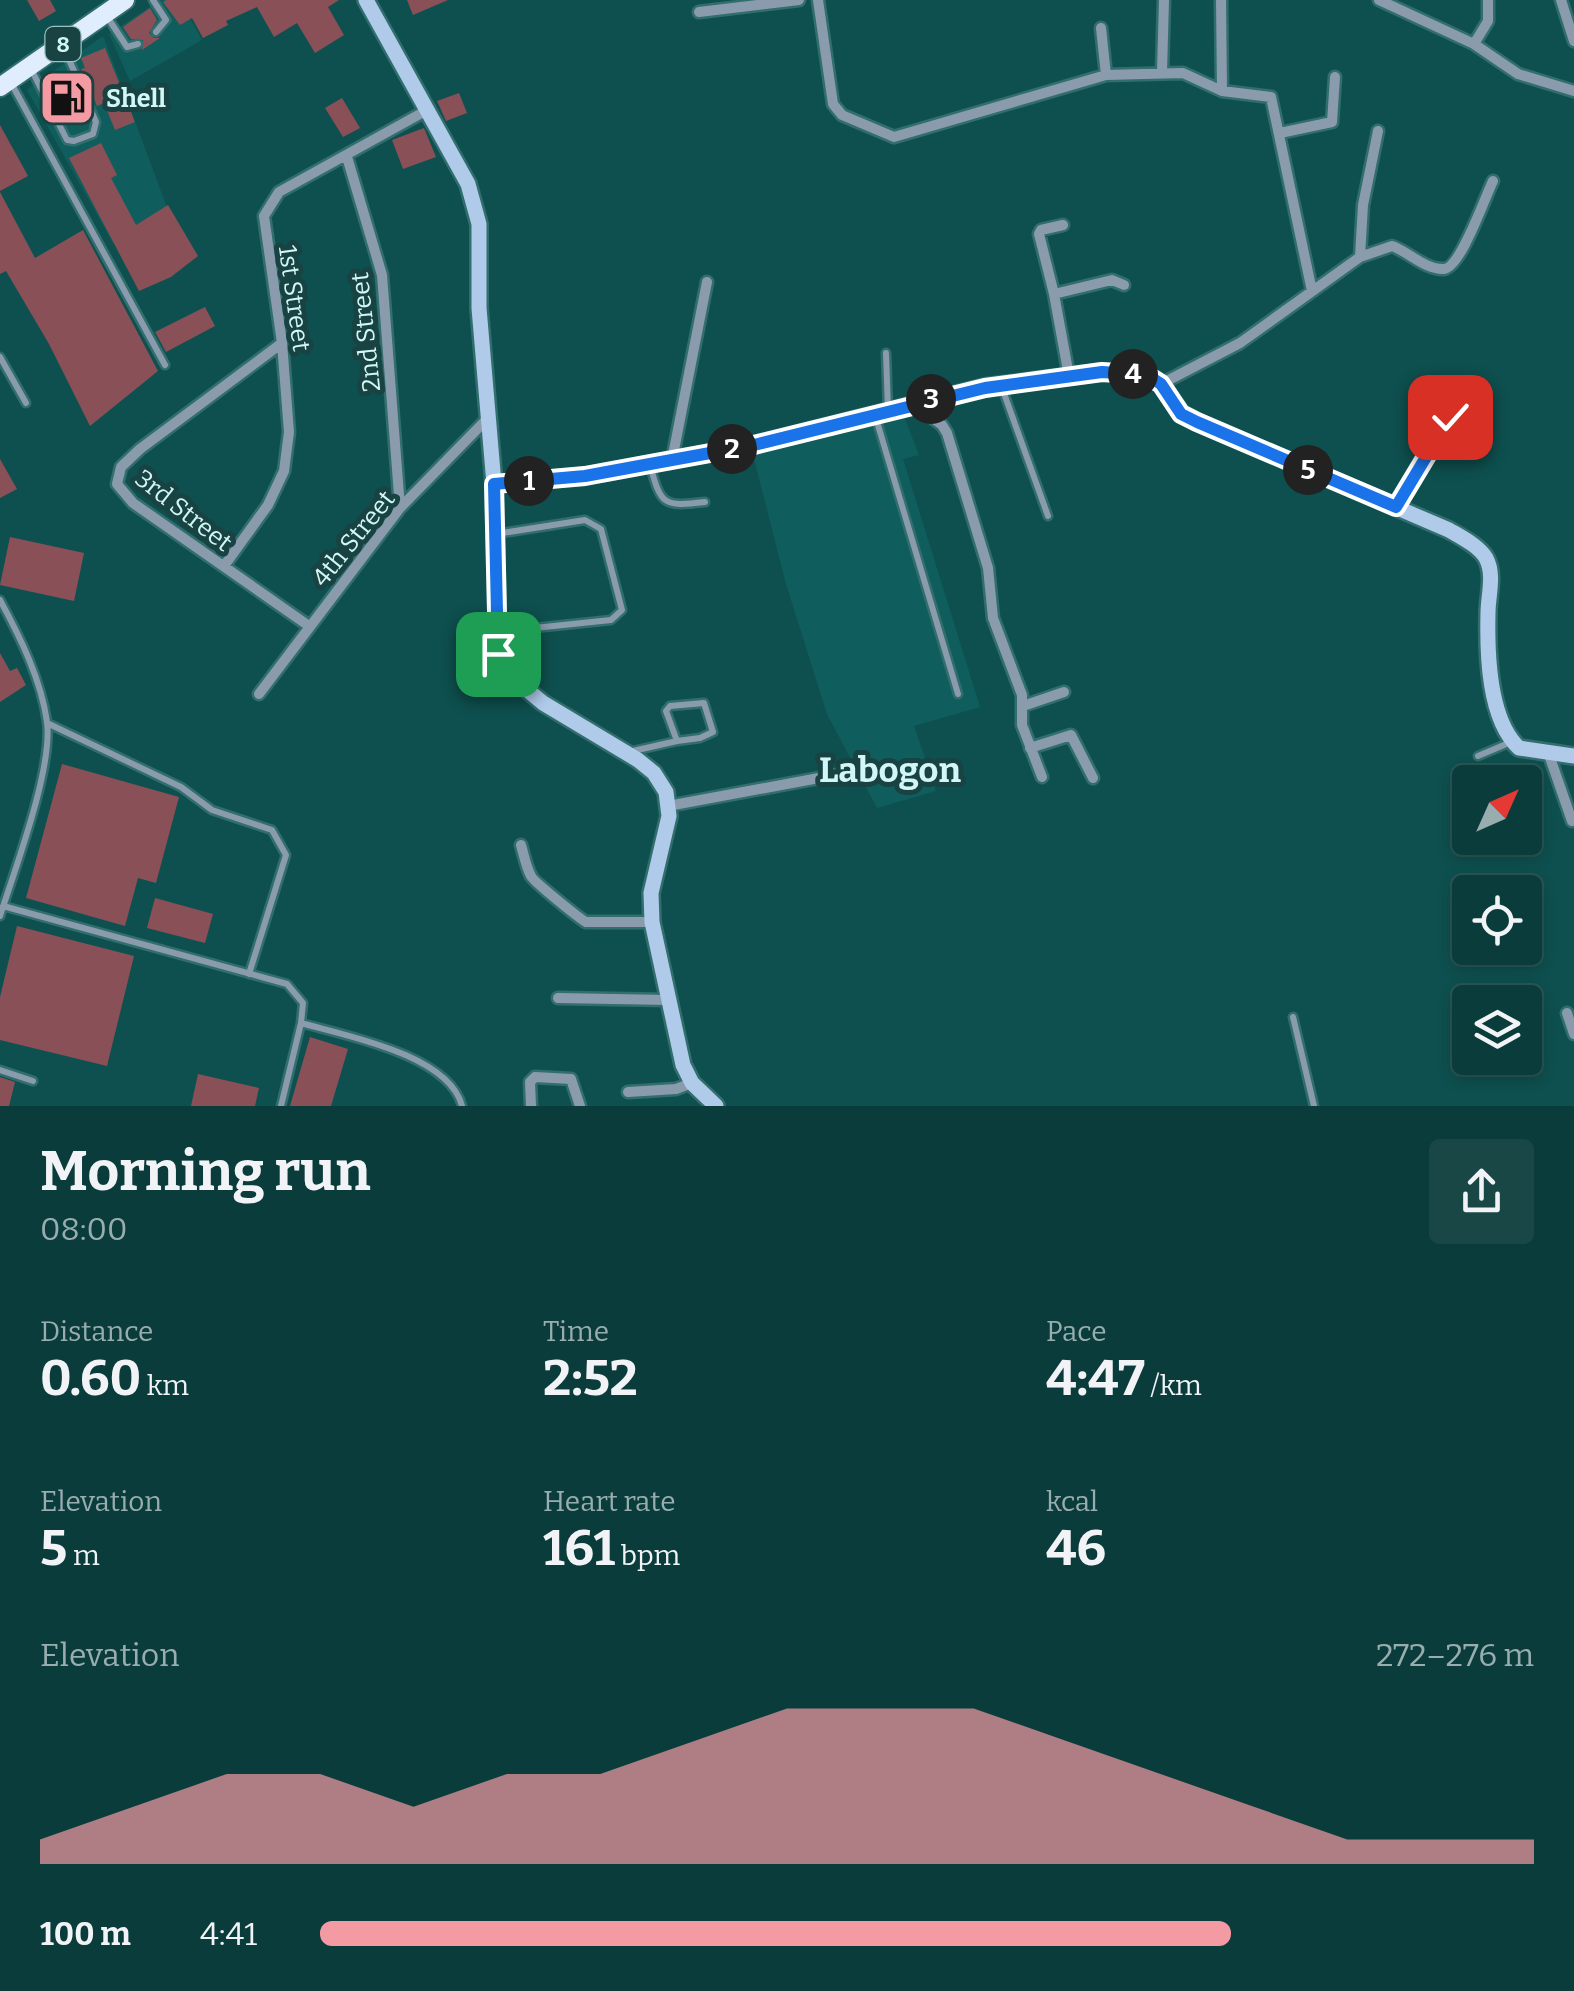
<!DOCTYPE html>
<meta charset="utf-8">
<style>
body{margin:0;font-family:Bitter,serif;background:#184746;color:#f1f3f6;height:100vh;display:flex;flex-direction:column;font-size:38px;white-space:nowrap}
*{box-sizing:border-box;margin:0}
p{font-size:32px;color:#99adaf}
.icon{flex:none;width:55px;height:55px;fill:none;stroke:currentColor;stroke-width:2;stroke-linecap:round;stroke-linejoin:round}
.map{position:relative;height:1106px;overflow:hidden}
.drawer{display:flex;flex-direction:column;background:#0a3c3b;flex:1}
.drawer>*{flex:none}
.needle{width:65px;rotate:45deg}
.controls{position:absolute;left:1452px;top:765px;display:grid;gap:20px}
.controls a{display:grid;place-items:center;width:90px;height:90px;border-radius:10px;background:#0a3c3b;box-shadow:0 5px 15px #0003,0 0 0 2px #2a5655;font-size:50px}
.pin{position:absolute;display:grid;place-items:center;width:85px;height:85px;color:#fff;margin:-42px;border-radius:20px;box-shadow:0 5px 15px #0006}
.km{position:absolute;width:50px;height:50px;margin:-25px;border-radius:50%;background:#222;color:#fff;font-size:28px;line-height:50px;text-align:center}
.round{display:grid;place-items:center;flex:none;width:105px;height:105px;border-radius:10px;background:#184746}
.headline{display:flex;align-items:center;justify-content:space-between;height:170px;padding:0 40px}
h1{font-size:55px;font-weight:700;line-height:75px}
.figures{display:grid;grid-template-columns:repeat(3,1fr);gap:15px;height:170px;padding:10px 40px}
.figures div{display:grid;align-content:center}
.figures b{font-size:50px;font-weight:700}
.figures small{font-size:28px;font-weight:400}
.figures p{font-size:28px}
.chart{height:280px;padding:20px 40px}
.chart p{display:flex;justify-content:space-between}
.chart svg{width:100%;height:180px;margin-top:10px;fill:#f49aa3;opacity:.7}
ul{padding:0 40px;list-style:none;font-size:32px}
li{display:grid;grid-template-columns:160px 120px 1fr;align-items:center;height:75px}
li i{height:25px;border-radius:12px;background:#f49aa3}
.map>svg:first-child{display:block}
</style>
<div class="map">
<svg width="1574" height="1106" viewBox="0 0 1574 1106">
<rect width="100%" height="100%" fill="#0e504f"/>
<!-- built -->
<path fill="#0f5e5d" d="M160,0H180L202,40L130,81L109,34Z
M103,36L168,210L113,243L27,90Z
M903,414L919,455L903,459L980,707L914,726L936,791L877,808L827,714L786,584L752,451Z"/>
<!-- building -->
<path fill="#8a5057" d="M27,0H50L56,11L39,21Z
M166,0H339L328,7L344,35L315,53L297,23L274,37L257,7L226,21L228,25L203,38L192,18L180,25L163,2Z
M407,0H448L413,15Z
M150,8L157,20L149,33L154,38H160L142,50L143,40L131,39L123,27Z
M105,48L135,122L115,130L104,103L97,106L81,69L85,68L81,58Z
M68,74L84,111L83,116L67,122L51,80Z
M459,93L467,113L446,121L437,101Z
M342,98L360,128L343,137L325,108Z
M0,125L28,176L0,191Z
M424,128L436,157L403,169L392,140Z
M101,143L117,175L111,178L136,225L168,205L198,256L171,277L139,291L69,158Z
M0,192L35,258L83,230L158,371L90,426L49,344L6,271L0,274Z
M205,307L215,326L166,352L155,332Z
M0,459L17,489L0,498Z
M10,537L84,553L74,601L0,585Z
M0,653L10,671L17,668L26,685L0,702Z
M62,764L179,797L156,883L138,878L125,926L26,898Z
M155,898L213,914L205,943L147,928Z
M17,926L134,956L107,1066L0,1040V997Z
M310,1037L348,1049L331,1106H290Z
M198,1074L259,1088L255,1106H191Z
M0,1077L15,1082L9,1106H0Z"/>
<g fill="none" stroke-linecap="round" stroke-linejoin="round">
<!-- lane casing -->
<g stroke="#316e6d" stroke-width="11">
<path id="lane" d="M153,0L166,20L156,32
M106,15L127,47L138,44
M30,67L67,140L74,141L93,134L96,122L64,48
M10,81L165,365
M886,353L888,410
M0,357L26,403
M1001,385L1048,516
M875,415L958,694
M650,465C661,505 663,507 705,502
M496,534L585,520L601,529L622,610L611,620L497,632
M0,600C20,637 41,679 47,722C53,768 15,869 0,916
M47,723L181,787L212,810L272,830L286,855L249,974
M633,751L677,741L666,711L670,706L704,703L713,732L700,738L677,741
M1478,756L1511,742
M3,906L287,984L303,1003L301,1023L281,1106
M1293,1017L1314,1106
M301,1023C347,1036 449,1055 462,1106
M0,1070L33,1081"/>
</g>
<!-- street casing -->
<g stroke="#316e6d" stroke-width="15">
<path id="street" d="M818,0L833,104L842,115L894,137L1106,75L1183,73L1222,91L1271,97L1312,291
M1221,0L1222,91
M1379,0L1474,44L1518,74L1574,91
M1561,0L1574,41
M699,12L799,0
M1101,28L1106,75
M1474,44L1488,21V0
M1162,72L1164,0
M1280,133L1332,122L1335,77
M347,157L382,275L400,508
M1360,257L1363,205L1378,131
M1054,294L1039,234L1041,230L1063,225
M282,343L140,449L121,467L117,484L133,503L309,626
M1069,376L1054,294L1112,280L1124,285
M1161,384L1240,343L1360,257L1392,246C1409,252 1424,269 1443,269C1460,270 1485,197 1493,181
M914,404L942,425L947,433L988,568L993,618L1022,695V725L1042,777
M672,460L707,282
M1397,507L1449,417
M224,566L268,505L284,471L289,432L282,343L264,216L279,192L429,109
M259,694L400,508L489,417
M1023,706L1064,692
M1030,748L1071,735L1093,778
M1548,752L1572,821
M668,806L835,775
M521,845C524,855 526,867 531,876C533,881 580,919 586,922H652
M558,998L669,1000
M1567,1013L1574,1034
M628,1092L676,1089L692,1083
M531,1106L530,1082L535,1077L571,1079L580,1106"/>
</g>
<!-- secondary casing -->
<g stroke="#316e6d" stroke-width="20">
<path id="secondary" d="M366,0L468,184L479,224V308L494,484L498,654L513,678L543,703L638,760L654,773L666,792L669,816L651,893L652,922L683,1065L692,1083L716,1106
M494,484L585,476L650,464L753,445L985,387L1102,372L1147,375L1161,384L1181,413L1197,422L1449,530C1461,537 1479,546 1486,558C1495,575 1488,595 1488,613C1487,653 1488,719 1519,748L1574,756"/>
</g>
<!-- primary casing -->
<g stroke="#316e6d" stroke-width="22">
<path id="primary" d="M0,87L125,0"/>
</g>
<!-- lane -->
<use href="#lane" stroke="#8a9bae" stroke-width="6"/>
<!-- street -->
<use href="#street" stroke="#8a9bae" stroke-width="10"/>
<!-- secondary -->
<use href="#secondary" stroke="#b0caea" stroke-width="15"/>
<!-- primary -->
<use href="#primary" stroke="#dfedfd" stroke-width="18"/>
</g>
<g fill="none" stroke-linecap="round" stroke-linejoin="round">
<!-- route casing -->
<g stroke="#fff" stroke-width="20">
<path id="route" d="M498,654L494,484L585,476L650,464L754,445L985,388L1102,372L1147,375L1161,384L1181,414L1197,422L1396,507L1450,417"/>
</g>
<!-- route -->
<use href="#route" stroke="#1a73e8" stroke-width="12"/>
</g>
<!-- icons -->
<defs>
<g id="fuel-square" transform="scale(2.875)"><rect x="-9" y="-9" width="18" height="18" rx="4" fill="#f49aa3" stroke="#184342"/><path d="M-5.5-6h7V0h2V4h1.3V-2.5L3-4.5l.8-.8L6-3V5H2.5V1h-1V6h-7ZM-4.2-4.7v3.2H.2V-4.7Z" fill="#111"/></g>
</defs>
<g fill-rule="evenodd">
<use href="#fuel-square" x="67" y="98"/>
</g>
<g text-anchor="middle" stroke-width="10" stroke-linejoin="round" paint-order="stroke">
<!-- shield labels -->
<rect fill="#184342" stroke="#9ac1c0" stroke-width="2.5" x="45.5" y="27" width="35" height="34" rx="8"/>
<g font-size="22" font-weight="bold" fill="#d2f7f6">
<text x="63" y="52">8</text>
</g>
<!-- poi labels -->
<g font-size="25" font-weight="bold" fill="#d2f7f6" stroke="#184342" text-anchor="start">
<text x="106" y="107">Shell</text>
</g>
<!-- street labels -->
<g font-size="25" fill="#d2f7f6" stroke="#184342">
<text transform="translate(295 298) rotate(82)" y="9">1st Street</text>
<text transform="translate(365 332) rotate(-96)" y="9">2nd Street</text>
<text transform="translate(184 510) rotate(38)" y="9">3rd Street</text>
<text transform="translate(353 538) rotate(-51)" y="9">4th Street</text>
</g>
<!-- district labels -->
<g font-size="35" font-weight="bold" fill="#d2f7f6" stroke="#184342">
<text x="890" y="782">Labogon</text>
</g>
</g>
</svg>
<div class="controls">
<a><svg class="needle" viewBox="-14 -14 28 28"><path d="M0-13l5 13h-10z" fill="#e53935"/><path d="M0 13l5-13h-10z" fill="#99adaf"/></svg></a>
<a><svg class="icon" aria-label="locate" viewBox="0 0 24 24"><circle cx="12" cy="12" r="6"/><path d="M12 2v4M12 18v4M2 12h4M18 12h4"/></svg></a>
<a><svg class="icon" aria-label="layers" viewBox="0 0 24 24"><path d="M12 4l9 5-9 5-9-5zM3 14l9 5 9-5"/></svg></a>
</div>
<div class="pin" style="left:498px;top:654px;background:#1e9e55"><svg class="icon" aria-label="arrive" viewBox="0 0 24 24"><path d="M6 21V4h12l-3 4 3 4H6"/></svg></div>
<div class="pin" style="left:1450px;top:417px;background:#d93025"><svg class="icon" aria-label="check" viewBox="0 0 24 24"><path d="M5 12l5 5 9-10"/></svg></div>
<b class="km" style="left:529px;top:481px">1</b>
<b class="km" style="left:732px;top:449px">2</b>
<b class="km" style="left:931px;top:399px">3</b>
<b class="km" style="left:1133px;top:374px">4</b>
<b class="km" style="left:1308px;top:470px">5</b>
</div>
<section class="drawer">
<div class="headline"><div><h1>Morning run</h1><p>08:00</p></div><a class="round"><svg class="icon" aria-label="share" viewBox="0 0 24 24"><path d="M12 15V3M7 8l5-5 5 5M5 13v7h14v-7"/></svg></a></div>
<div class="figures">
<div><p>Distance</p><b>0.60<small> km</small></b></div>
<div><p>Time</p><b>2:52</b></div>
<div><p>Pace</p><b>4:47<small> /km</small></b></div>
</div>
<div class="figures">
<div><p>Elevation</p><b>5<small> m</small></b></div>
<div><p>Heart rate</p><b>161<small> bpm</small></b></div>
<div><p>kcal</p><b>46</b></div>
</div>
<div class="chart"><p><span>Elevation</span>272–276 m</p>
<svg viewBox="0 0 160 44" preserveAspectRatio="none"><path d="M0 44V38L10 30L20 22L30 22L40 30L50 22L60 22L70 14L80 6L90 6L100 6L110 14L120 22L130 30L140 38L150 38L160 38V44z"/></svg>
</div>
<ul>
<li><b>100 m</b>4:41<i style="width:75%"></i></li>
</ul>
</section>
